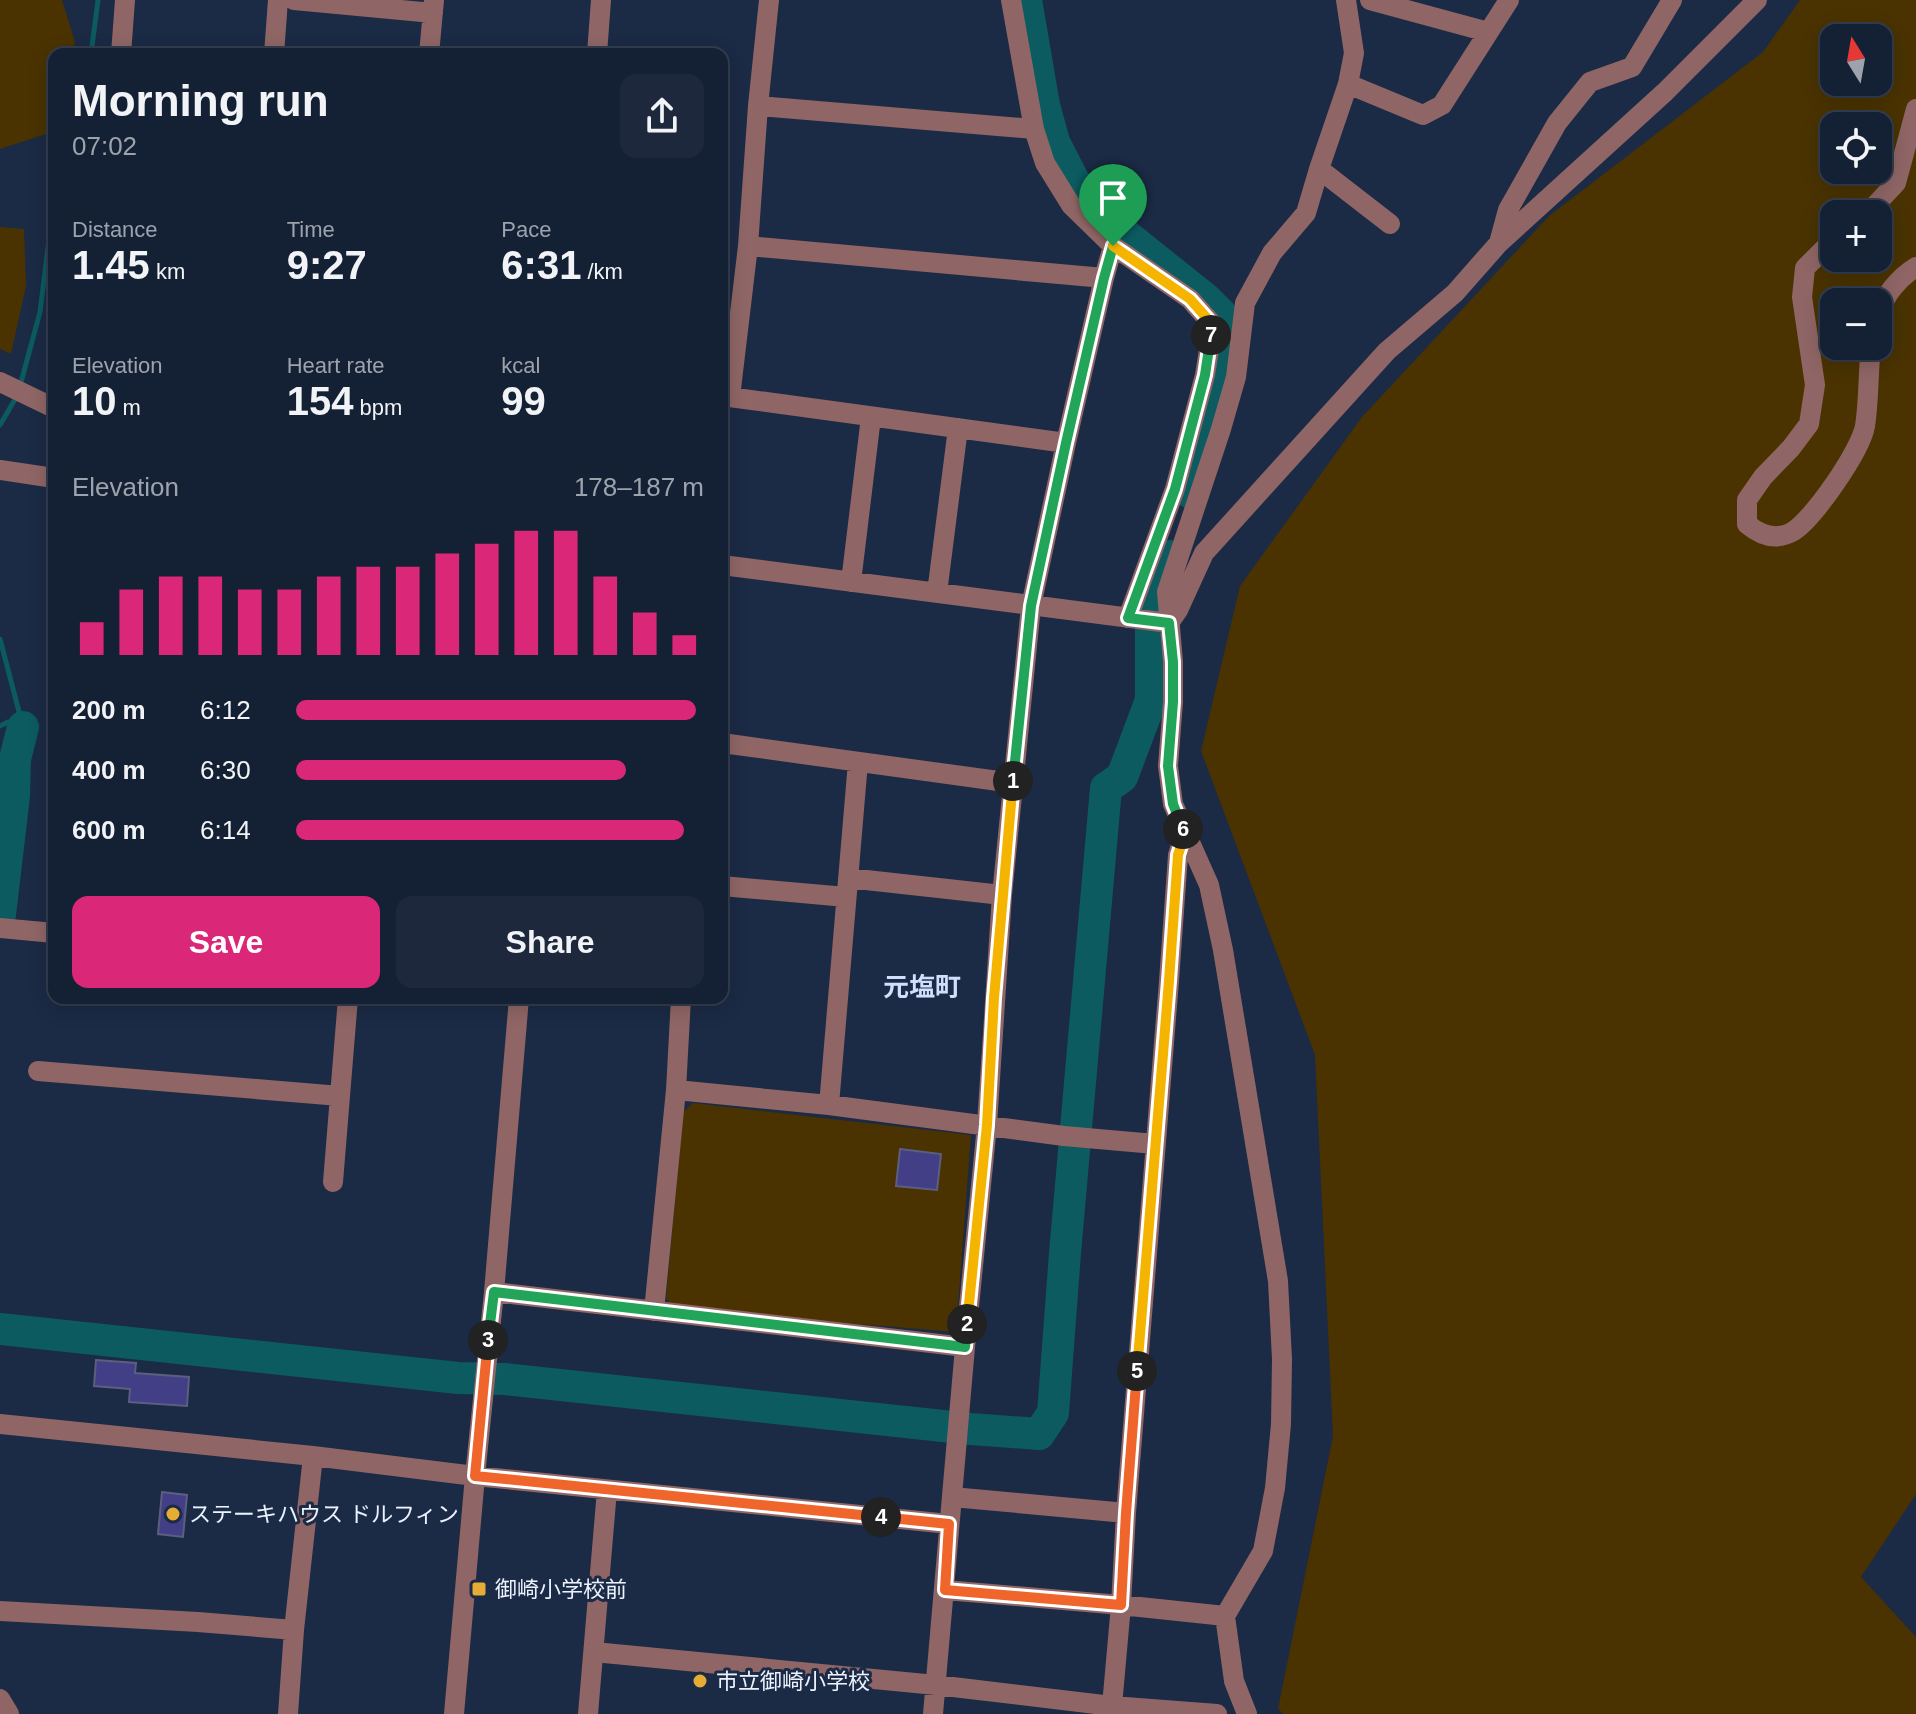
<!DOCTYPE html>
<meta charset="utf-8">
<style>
body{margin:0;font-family:Helvetica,"Noto Sans JP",sans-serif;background:#1d283c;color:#f1f3f6;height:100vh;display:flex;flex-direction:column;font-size:30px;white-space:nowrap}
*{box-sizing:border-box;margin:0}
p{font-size:26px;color:#9da3ac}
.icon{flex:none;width:44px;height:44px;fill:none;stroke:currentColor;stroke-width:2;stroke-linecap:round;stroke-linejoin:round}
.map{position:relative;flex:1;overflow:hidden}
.panel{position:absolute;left:48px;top:48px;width:680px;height:956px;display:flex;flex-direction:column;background:#142034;border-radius:16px;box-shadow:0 4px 20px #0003,0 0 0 2px #333e4f}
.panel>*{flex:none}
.needle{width:52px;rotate:349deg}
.controls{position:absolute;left:1820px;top:24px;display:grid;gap:16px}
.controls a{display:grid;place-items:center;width:72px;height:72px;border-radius:16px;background:#142034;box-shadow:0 4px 20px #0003,0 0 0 2px #333e4f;font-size:40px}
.pin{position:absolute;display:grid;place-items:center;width:68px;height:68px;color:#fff;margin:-82px -34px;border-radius:50% 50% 50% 0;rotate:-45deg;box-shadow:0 0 8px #0007}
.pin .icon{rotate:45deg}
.km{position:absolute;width:40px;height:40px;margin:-20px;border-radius:50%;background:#222;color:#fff;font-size:22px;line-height:40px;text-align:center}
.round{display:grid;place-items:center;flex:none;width:84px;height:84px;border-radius:16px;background:#1d283c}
.summary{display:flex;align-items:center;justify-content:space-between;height:136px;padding:0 24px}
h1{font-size:44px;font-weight:700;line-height:60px}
.metrics{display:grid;grid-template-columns:repeat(3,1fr);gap:12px;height:136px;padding:8px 24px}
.metrics div{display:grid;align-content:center}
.metrics b{font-size:40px;font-weight:700}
.metrics small{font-size:22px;font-weight:400}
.metrics p{font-size:22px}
.chart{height:224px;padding:16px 24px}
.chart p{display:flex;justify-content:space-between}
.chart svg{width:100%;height:144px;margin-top:8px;stroke:#db2777;stroke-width:6}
.button{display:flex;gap:16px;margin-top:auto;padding:16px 24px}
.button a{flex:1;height:92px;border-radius:16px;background:#db2777;color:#fff;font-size:32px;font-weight:700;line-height:92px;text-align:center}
.button a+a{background:#1d283c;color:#f1f3f6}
ul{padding:0 24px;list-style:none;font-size:26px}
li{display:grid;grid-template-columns:128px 96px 1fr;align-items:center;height:60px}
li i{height:20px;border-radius:10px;background:#db2777}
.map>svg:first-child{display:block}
</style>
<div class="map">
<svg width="1916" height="1714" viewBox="0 0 1916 1714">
<rect width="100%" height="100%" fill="#1b2a45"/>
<!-- green -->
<path fill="#4a3300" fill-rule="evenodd" d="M0,0H62L75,42L72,54H54V110L46,134L0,149Z
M1800,0H1916V1494L1861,1577L1916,1637V1714H1284L1278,1709L1333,1436L1315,1055L1201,751L1240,586L1362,417L1549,216L1763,52ZM1834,38H1878V82H1834ZM1834,126H1878V170H1834ZM1834,214H1878V258H1834ZM1834,302H1878V346H1834Z
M0,227L24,229L26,286L11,354L0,349Z
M693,1103L971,1135L956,1332L675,1309L666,1298L683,1112Z"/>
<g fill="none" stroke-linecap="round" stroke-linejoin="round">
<!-- stream -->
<path stroke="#0b5b60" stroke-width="5" d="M91,54L98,0
M20,386L40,312L54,199
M0,425L17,396
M0,639L23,727
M0,726L8,722L22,727"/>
<!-- river -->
<path stroke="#0b5b60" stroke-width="32" d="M1026,0L1044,105L1054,142L1074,181L1107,220L1206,299L1225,318C1227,377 1209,438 1191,493
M0,915L14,796L15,759L23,727
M0,1329L458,1378L505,1379L971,1429L1039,1434L1053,1413L1065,1253L1106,788L1122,777L1151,700V614L1170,556"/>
</g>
<!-- building -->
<path fill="#423f86" stroke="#5c5e80" stroke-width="2" d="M900,1149L941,1154L937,1190L896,1186Z
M96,1360L136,1363L135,1373L189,1377L187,1406L129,1402L130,1389L94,1386Z
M162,1492L187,1495L183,1537L158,1534Z"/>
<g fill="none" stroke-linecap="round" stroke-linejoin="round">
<!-- minor -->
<path stroke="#8f6665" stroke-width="20" d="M294,0L433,13
M1011,0L1034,129L1045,163L1071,205L1113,246L1190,299L1213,325L1205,375L1175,489L1128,618
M1370,0L1488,32
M121,54L125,0
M274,54L278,0
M429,54L434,0
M597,54L601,0
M1348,84L1423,115L1442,105L1509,0
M758,106L1034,129
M1319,169L1390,224
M1867,214L1896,183L1916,109
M1834,239L1805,268L1802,297L1815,385L1809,424L1791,448L1763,477L1747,500V524C1760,535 1775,541 1792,532C1813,520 1861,450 1865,426C1869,401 1868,372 1871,346
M1499,243L1508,210L1557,123L1590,82L1632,67L1672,0
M748,246L1104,278
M1878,315C1884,296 1898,278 1916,267
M0,382L54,408
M722,396L1066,443
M730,397L748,246L758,106L769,0
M0,470L54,478
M722,565L1169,623
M851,582L871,417
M937,593L958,428
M1169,623L1178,610L1204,553L1387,351L1455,293L1499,243L1665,92L1757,0
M722,743L1013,783
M848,878L1002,895
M722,886L846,897
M0,928L54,933
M38,1071L340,1096L348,998
M676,1090L829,1105L1064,1136L1155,1144
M829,1105L858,762
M333,1182L340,1096
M494,1292L965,1347
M654,1311L676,1090L681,998
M0,1424L313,1456L475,1476L949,1524
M952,1497L1126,1513
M945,1590L1121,1605L1225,1616
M0,1611L198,1622L294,1630
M594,1652L936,1685L1112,1706L1217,1714
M0,1699L9,1714
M1112,1706L1121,1605L1126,1513L1169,981L1178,855L1185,833
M288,1714L294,1630L313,1456
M454,1714L475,1476L494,1292L519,998
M588,1714L607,1490
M933,1714L965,1347L987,1125L1002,895L1031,606L1066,443L1104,278L1113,246
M1247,1714L1234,1681L1225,1616L1263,1551L1275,1488L1281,1424L1282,1359L1278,1281L1223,950L1209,885L1173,804L1168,766L1173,702V662L1167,592L1221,429L1236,377L1245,303L1272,253L1306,213L1319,169L1348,84L1354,53L1346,0"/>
</g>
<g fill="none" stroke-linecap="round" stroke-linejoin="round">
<!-- split-1 casing -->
<g stroke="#fff" stroke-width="16">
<path id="split-1" d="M1013,781L1031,606L1066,443L1104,278L1113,246"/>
</g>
<!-- split-2 casing -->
<g stroke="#fff" stroke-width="16">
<path id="split-2" d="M967,1324L987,1125L994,998L1013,781"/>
</g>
<!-- split-3 casing -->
<g stroke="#fff" stroke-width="16">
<path id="split-3" d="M488,1340L494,1292L965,1347L967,1324"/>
</g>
<!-- split-4 casing -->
<g stroke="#fff" stroke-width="16">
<path id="split-4" d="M488,1340L475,1476L881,1517"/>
</g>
<!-- split-5 casing -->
<g stroke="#fff" stroke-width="16">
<path id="split-5" d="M881,1517L949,1524L945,1590L1121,1605L1126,1513L1137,1371"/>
</g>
<!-- split-6 casing -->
<g stroke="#fff" stroke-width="16">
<path id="split-6" d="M1137,1371L1169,981L1178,855L1185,833L1183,829"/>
</g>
<!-- split-7 casing -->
<g stroke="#fff" stroke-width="16">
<path id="split-7" d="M1183,829L1173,804L1168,766L1173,702V662L1169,623L1128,618L1175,489L1205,375L1211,335"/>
</g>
<!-- split-8 casing -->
<g stroke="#fff" stroke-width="16">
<path id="split-8" d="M1113,246L1190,299L1213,325L1211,335"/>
</g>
<!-- split-1 -->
<use href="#split-1" stroke="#22a559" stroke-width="10"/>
<!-- split-2 -->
<use href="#split-2" stroke="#f5b400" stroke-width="10"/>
<!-- split-3 -->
<use href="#split-3" stroke="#22a559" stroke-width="10"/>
<!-- split-4 -->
<use href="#split-4" stroke="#f0652b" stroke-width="10"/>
<!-- split-5 -->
<use href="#split-5" stroke="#f0652b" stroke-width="10"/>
<!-- split-6 -->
<use href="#split-6" stroke="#f5b400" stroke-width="10"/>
<!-- split-7 -->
<use href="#split-7" stroke="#22a559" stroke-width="10"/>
<!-- split-8 -->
<use href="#split-8" stroke="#f5b400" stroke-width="10"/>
</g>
<!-- markers -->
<g fill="#e5ad35" stroke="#1b2a45" stroke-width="3">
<circle cx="173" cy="1514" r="8"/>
<rect x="471" y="1581" width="16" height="16" rx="4"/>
<circle cx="700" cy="1681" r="8"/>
</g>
<g text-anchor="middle" stroke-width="6" stroke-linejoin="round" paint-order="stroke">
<!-- poi labels -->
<g font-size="22" fill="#ecf2fd" stroke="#1b2a45" text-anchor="start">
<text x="189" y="1522">ステーキハウス ドルフィン</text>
<text x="495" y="1597">御崎小学校前</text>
<text x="716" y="1689">市立御崎小学校</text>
</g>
<!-- quarter labels -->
<g font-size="26" font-weight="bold" fill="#cfdffc" stroke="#1b2a45">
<text x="922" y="996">元塩町</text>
</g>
</g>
</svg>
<div class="controls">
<a><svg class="needle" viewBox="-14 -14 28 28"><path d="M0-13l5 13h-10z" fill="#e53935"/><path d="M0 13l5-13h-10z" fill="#9da3ac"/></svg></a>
<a><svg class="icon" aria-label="locate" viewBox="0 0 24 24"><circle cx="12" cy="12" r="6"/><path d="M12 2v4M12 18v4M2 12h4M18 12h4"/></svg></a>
<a>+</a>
<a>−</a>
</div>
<div class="pin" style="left:1113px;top:246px;background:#1e9e55"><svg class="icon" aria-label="arrive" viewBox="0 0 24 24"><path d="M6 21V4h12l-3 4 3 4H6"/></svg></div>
<b class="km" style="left:1013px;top:781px">1</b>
<b class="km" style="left:967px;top:1324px">2</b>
<b class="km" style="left:488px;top:1340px">3</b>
<b class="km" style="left:881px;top:1517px">4</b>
<b class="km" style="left:1137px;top:1371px">5</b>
<b class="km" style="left:1183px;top:829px">6</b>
<b class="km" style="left:1211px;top:335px">7</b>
<section class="panel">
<div class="summary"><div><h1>Morning run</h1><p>07:02</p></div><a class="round"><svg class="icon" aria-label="share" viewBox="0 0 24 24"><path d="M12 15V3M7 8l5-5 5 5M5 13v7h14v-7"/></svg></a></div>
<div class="metrics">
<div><p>Distance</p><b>1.45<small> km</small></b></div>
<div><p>Time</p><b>9:27</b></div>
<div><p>Pace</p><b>6:31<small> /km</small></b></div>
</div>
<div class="metrics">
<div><p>Elevation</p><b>10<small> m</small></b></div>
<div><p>Heart rate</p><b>154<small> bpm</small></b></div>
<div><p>kcal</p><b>99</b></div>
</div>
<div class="chart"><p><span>Elevation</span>178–187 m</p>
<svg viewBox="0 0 160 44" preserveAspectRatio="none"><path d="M5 44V34M15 44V24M25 44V20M35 44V20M45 44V24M55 44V24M65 44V20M75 44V17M85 44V17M95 44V13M105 44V10M115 44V6M125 44V6M135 44V20M145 44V31M155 44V38"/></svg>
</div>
<ul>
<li><b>200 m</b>6:12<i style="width:98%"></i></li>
<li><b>400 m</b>6:30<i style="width:81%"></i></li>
<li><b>600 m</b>6:14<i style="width:95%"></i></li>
</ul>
<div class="button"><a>Save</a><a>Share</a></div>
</section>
</div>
